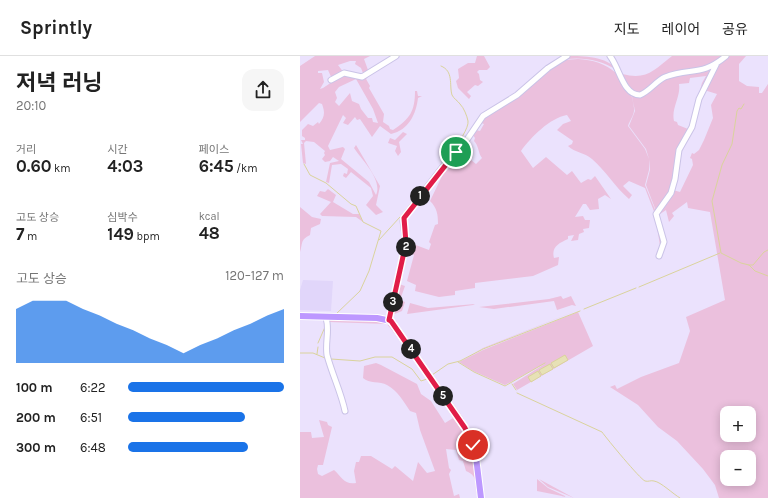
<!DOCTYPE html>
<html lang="ko">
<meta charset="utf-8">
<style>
body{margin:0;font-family:Karla,"Noto Sans KR",sans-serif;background:#f6f6f6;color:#222;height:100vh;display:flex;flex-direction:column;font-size:15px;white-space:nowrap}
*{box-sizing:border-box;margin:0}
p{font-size:13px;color:#767676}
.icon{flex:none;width:22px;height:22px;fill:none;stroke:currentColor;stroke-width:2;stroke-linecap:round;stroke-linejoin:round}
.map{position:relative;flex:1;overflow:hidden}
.drawer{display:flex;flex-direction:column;background:#fff;width:300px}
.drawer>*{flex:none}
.buttons{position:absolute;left:420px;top:350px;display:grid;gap:8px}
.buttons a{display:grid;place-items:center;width:36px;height:36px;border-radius:8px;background:#fff;box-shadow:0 2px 10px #0003;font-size:20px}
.pin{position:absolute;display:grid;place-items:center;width:34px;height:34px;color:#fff;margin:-17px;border:2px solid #fff;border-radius:50%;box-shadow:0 1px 4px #0007}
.km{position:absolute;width:20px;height:20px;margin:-10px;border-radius:50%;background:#222;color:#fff;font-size:11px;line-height:20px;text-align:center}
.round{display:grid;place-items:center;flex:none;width:42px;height:42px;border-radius:12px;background:#f6f6f6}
.headline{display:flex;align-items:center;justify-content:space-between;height:68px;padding:0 16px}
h1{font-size:22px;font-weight:700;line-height:30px}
.stats{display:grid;grid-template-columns:repeat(3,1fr);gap:6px;height:68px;padding:4px 16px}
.stats div{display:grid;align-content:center}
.stats b{font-size:17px;font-weight:700}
.stats small{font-size:11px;font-weight:400}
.stats p{font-size:11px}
.chart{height:112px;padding:8px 16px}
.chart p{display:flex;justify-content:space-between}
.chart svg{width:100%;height:72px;margin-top:4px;fill:#1a73e8;opacity:.7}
ul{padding:0 16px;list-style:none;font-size:13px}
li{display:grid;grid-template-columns:64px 48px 1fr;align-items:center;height:30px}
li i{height:10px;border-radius:5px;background:#1a73e8}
header{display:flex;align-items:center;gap:24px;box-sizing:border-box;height:56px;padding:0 20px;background:#fff;border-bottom:1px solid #e0e0e0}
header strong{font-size:19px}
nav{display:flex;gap:22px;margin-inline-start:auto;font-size:14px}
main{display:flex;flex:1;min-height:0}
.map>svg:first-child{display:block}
</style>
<header>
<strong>Sprintly</strong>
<nav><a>지도</a><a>레이어</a><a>공유</a></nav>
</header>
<main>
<section class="drawer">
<div class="headline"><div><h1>저녁 러닝</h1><p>20:10</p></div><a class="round"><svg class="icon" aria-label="share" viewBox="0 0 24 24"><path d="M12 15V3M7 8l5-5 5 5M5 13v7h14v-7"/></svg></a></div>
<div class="stats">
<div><p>거리</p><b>0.60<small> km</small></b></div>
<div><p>시간</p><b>4:03</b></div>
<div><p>페이스</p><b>6:45<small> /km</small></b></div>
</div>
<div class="stats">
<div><p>고도 상승</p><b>7<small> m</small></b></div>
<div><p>심박수</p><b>149<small> bpm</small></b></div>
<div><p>kcal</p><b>48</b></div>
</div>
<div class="chart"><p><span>고도 상승</span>120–127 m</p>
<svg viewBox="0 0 160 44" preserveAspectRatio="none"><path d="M0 44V11L10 6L20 6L30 6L40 11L50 15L60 20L70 24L80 29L90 33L100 38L110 33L120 29L130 24L140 20L150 15L160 11V44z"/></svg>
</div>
<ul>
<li><b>100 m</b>6:22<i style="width:100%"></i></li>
<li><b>200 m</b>6:51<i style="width:75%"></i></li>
<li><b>300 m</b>6:48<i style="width:77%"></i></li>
</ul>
</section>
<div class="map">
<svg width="468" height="442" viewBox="0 0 468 442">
<rect width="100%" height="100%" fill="#ebe2fd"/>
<!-- residential -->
<path fill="#e1d6fa" d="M3,224L33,225L31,255L0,254V234Z"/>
<!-- green -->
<path fill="#ebc0dd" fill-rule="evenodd" d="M15,0H70L64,3L68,14L70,15L62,20L63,17L61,12L55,8L56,5H50L38,9L44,17L32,23L28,14L18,15V17H22L24,26L20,33L23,32L44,18L59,23L67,19L68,21L66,23L70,30L69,32L84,58L83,66L89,70L90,73L93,74C110,63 115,55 115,35H117L118,40H122L118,42C116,58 109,74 91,78L80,70L72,81L60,63L57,64L55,61L48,69L43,67L46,62L43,59L28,90L30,94L43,91L45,93L41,103L69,126L76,139C83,124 62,104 54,92L56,89L80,130L76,149L83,156L76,159L66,149L73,140L71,132L51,116L46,122L43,120L44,117L47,118L48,113L41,108L32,109L29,127L26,126L30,107L39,105L33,101L30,105L25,106L22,103L25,99L24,97L25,95L14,86L6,85L4,87L6,108L3,107L1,88H3L1,84H5V82L2,80V74L8,68L13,70L18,66L19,68C25,61 25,56 22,48L19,47L0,66V10ZM56,23L73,53L78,67L73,66L72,62H68L61,53L59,48L52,45L50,37L39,50L35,46L37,42L35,36L39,31Z
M177,0H184L190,11L187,14H179L177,16L179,18L180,24L183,26L178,30L175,29L167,36L171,40L169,43L158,32L156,25L159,22L158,13L168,7H175Z
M268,0C283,0 307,0 317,14C300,4 285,1 266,3Z
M372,0H425L413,9L370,19L344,37H333L322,18C347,24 353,15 372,0Z
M427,0H446L439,8V25L447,30L459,31V37H462L468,28V442H419L415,429L403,413L377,385L358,371L338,349L310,331L315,329L317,333L341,321L379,307L390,275L386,261L425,244L410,156L388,152L387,146L372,157L374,160L369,166L366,154L357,160L373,134L380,136L393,109L392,103L390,102L392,97L394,98L399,94L404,84L413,62L411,49L417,38L404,34L417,10ZM427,357H449V379H427ZM427,401H449V423H427Z
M278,3C307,4 331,22 334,52C335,58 330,64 328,70L345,93L349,103V114L345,129L356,156L363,186L361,196L355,158L345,132L329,125L323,130L332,139L329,143C315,131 306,115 292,103C284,96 275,97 268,90L272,88L273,85L257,74L263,68L271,65L267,59C250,62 231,81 221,95L233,112L246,101L267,119L272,115L281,127L288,123L291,124L295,120L311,143L305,139L298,143L299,153L290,154L286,148H283L275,161L283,160L285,164H290L289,172L283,173L284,176L279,178L278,184L271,185L274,179L268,180V183C259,187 251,191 254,202L259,201L258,209L233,220L175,227V232L155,235V239L139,241L115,235L116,229L107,225L114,199L109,197L113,188L129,194L131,188L129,186L135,169L138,168C138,158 137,152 130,145L143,118L149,112L147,110L141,116L152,101L158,100L167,107L171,104L176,108L182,102C178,97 179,90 174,85L175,82L173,79L176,74L180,75L184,68L179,66L264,4Z
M414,11L393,60L402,27L406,20L390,22L389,27L379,28C381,41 371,52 374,65L377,66L378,69L388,73L389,72L379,93L371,135L356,155L346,129L350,114L349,103L346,93L329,70L335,55L331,36L336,40L362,23Z
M103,76L107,78L99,86L101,96L98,100L95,95L97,90L88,87L90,82L95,84Z
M28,133L36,139L33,146L53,158H59L63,166L56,161L22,160L20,158L31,146L17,140L20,135L25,136Z
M0,151L12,161L21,163L20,168L11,172L10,179C0,184 3,187 0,196Z
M99,228L105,230L100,244L105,246L102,255L92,259Z
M261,240L263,243L271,240L276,250L272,249L257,254L254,245L194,253L179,251L249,243Z
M110,247L128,252L175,248L173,249L107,258Z
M278,254L182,293L165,303L183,292Z
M278,256L293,290L217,334L213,328L246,307L205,329L173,315L159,306L183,294Z
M31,263L84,264L89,267L100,280L98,282L87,268L29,266Z
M96,264L97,268L164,363H161L94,265Z
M101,286C110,289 165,374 170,387C176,404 177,424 179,442C172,432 181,421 166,415L163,405L159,404L156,394L146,393L149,412L151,414L149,418L154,440L159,438L160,442H0V376H11L12,382L24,381L19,364L27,366L28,369L32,371L23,409H18L17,413L18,418L22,420L34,414C42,421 44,429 56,427L54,415L56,406H59L61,400H71L92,413L95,410L113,425L118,406L127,417L135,415L120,374L116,357L110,355C103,345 98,335 87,329C80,325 69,328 63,322L64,310L76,307L81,309L117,328L121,338L131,345L145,367L153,362L128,322Z
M237,423L248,432L267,441L237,435Z
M239,423L274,442L248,431Z"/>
<!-- water -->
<path fill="#e7e1b6" stroke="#dad39c" d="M265,299L268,304L254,312L251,307Z
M250,308L253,313L242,319L239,314Z
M238,315L241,320L231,326L228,321Z"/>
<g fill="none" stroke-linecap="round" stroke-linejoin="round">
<!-- stream -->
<path stroke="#dad39c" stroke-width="1" d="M444,48L441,53L439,52L437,55L432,88L422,109L412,145L421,197L441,207L449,209L455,215L468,220
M4,108L10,119L26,127L51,148L56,150L63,166L81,175L69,215L60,235L35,259
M120,135C130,123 170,78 168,65C167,60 164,52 160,48C158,45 154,43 152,39C149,29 154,15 141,10
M102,159L118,138
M79,184L100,161
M449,209H453L464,196L468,194
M339,231L420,197
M284,253L336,232
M18,287L25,271
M0,297H13L25,302
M17,298L18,291
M31,303L60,305L75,301H92L112,313L121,325L127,323
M158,306L174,316L205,330L245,307
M132,319L148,308L160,305L183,293L280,255
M212,328L216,334
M217,337L302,376C307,383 340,423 345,425C348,426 351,424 354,425C361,426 373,438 380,442"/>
<!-- minor casing -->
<g stroke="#cac3e7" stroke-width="7">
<path id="minor" d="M310,0C320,13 323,39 340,39C350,35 356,25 365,21C391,11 401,21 426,0
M31,24L44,17L62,21L96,0
M359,200L364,186L356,158L371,137L375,123L379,94L392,71L399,43L416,9
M26,262C30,274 25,286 27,299C32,318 41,336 45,355
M89,264L106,187L103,165L105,160L147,105L164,88L183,60L217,39L248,12L267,0"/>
</g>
<!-- major casing -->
<g stroke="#fff" stroke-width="8">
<path id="major" d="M0,260L77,262L91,265L165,372L175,393L181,442"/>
</g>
<!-- minor -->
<use href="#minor" stroke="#fff" stroke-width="5"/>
<!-- major -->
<use href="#major" stroke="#bd98ff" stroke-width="6"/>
</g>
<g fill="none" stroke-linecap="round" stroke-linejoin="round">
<!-- route casing -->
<g stroke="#fff" stroke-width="8">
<path id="route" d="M156,96L104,162L106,187L89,264L91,265L165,372L173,389"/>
</g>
<!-- route -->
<use href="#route" stroke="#e11d48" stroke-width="5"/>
</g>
</svg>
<div class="buttons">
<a>+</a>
<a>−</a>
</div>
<div class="pin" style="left:156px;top:96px;background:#1e9e55"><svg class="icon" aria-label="arrive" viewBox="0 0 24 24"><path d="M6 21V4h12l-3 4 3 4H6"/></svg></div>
<div class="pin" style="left:173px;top:389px;background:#d93025"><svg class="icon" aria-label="check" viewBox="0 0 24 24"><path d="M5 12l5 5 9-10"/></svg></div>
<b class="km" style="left:120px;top:140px">1</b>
<b class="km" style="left:106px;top:191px">2</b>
<b class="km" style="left:93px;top:246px">3</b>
<b class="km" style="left:111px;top:293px">4</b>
<b class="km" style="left:143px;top:340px">5</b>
</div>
</main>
